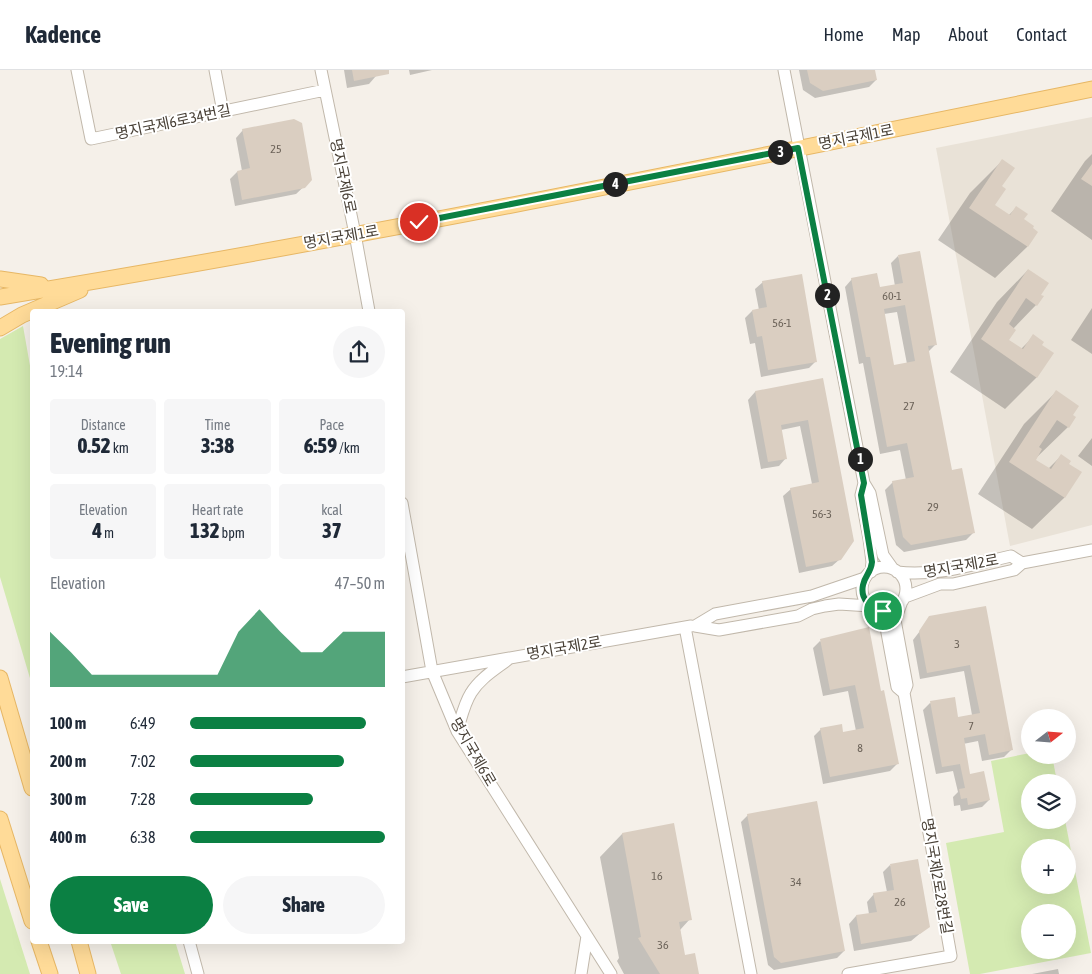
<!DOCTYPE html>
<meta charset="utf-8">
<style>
body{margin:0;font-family:"Asap Condensed","Noto Sans KR",sans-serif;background:#f6f6f7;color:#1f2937;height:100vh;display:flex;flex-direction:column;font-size:19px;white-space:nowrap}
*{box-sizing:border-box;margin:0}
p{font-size:16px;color:#747a83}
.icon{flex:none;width:28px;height:28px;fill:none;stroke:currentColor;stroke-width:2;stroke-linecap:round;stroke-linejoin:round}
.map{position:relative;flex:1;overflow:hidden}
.drawer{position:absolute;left:30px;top:239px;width:375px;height:635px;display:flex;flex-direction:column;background:#fff;border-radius:5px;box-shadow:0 5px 20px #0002}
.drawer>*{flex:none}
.needle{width:32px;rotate:73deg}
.fabs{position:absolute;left:1021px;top:639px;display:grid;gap:10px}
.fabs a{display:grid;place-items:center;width:55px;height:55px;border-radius:50%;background:#fff;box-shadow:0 5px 20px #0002;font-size:25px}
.pin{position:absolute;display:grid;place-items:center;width:42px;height:42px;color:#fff;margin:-21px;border:2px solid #fff;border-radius:50%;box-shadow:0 1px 5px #0007}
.km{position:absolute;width:25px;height:25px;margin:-12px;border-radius:50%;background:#222;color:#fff;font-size:14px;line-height:25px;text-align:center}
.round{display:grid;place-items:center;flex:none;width:52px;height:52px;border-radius:26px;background:#f6f6f7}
.headline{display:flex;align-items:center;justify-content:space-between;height:85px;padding:0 20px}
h1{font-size:28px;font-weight:800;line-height:38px}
.stats{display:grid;grid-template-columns:repeat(3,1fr);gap:8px;height:85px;padding:5px 20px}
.stats div{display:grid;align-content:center;border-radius:5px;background:#f6f6f7;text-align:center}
.stats b{font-size:21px;font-weight:800}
.stats small{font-size:14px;font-weight:400}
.stats p{font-size:14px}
.chart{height:140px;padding:10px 20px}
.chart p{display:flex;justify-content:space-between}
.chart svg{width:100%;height:90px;margin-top:5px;fill:#0b8043;opacity:.7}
.primary-button{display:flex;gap:10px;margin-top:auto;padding:10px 20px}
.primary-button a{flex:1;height:58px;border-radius:30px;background:#0b8043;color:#fff;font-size:20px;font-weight:800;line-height:58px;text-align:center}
.primary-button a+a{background:#f6f6f7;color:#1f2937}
ul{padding:0 20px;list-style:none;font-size:16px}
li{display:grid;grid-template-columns:80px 60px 1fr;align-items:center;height:38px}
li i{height:12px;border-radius:6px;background:#0b8043}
header{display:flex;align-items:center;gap:30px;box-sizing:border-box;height:70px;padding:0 25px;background:#fff;border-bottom:1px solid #e0e1e3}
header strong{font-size:24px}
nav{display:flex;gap:28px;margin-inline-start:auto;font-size:18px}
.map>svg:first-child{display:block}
</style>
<header>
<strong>Kadence</strong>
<nav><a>Home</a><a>Map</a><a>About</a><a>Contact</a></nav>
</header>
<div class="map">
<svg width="1092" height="904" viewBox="0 0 1092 904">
<rect width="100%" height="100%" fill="#f5f0e9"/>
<!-- residential -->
<path fill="#e9e2d7" d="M1092,47V455L1010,476L936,78Z"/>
<!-- green -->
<path fill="#d4eab1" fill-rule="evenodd" d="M23,256L32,307V615L0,507V269Z
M1030,683V685H1052L1057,712H1030V750H1065L1091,883L980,904H970L946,773L1004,762L991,691ZM1030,778H1068V815H1030ZM1030,842H1068V880H1030Z
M0,809L30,904H0Z
M110,871H175L185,904H121Z"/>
<!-- shadow -->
<path fill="#0003" fill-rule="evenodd" d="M344,0H375L376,6L369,14L347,18Z
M409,0H432L410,5Z
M799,0H874L876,10L869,17L815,28L803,20Z
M243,60L311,110L296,124L235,136L230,109L237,102L242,101L236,68Z
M1092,84V170L1051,141L1085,91Z
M1002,91L1000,117L994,136L1008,146L1016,138L1022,150L1036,162L1027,177L995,208L938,170L970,123Z
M898,186L936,274L928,282L951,401L973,463L966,470L904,482L896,475L885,420L893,412L906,410L900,380L880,384L863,293L859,294L845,217L852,209L879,219L895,216L891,193ZM897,242L907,294L893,297L884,244Z
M1028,200L1040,225L1036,235L1013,259L1008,270L1021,279L1034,266L1037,307L1005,339L950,302L997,232Z
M763,212L816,291L809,298L761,307L755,273L750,274L745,248L752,241L759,240L755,219Z
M1092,238V284L1071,270Z
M822,310L840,489L832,496L799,503L783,426L791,419L812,414L800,356L781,360L786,388L779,396L761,399L748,330L755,322Z
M1056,322L1071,345L1068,357L1034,390L1048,399L1061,386L1067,395L1080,403L1064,428L1032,459L978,424L1024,354Z
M1092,368V396L1078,386Z
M985,537L1011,680L1004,687L982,691L978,671L963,674L969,705L989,730L982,737L961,741L960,735L954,736L953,727L958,722L953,701L936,704L923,640L930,633L958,648L972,645L964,601L920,609L913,570L930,548Z
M820,571L880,622L898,693L890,701L823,714L814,666L821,659L842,663L856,661L848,621L823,626L813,578Z
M748,745L844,881L837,888L774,900L768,895L741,752Z
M673,755L690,849L680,860L684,886L697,904H624L617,891L619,888L600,787L622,764Z
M890,795L929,856L911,871L854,881L849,854L856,846L869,844L867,832L874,824L887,822L883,802Z
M1058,899L1059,904H1032Z"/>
<!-- building -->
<path fill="#dacec1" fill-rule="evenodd" d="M352,0H389V4L354,11Z
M807,0H875L877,10L823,21L810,13Z
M294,49L302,53L312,110L305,118L242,130L237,101L250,98L242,59Z
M1002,89L1015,98L1002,116L1006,119L995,135L1010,145L1016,136L1028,144L1024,149L1034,156L1033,158L1038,162L1028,177L969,138Z
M1092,94V116L1081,109Z
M920,181L937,275L928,276L952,400L962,398L975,463L911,475L903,467L892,411L914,407L907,373L887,377L870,287H866L851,208L877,203L880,217L903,213L898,185ZM905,235L915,291L894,295L884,239Z
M1028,199L1049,213L1041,225L1044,226L1037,236L1026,228L1009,254L1016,260L1009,270L1023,279L1033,264L1044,272L1042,275L1054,283L1037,308L981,269Z
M802,204L817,292L768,300L762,266L757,267L752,240L767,237L762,211Z
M823,308L854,471L841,490L806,497L790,418L819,412L808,350L781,355L787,389L768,392L755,321Z
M1056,320L1079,336L1073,345L1076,347L1069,358L1057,350L1039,377L1042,379L1036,390L1051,399L1061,384L1071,391L1069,394L1082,402L1065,428L1009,392Z
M986,536L1013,680L989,685L985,664L964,668L970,704L984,701L990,730L968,735L967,728L961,729L959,719L965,718L960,694L942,697L930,631L955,627L958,647L980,643L970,595L927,603L919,561L929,546Z
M869,557L881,621L884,620L899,694L830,707L820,658L842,654L843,662L864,658L855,615L830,620L820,569Z
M817,731L845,881L781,893L774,887L747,744Z
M674,753L692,850L679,852L685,885L695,883L699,904H660L638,868L641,867L622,763Z
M918,789L930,857L920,864L861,874L856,845L877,842L873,823L894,820L890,794Z"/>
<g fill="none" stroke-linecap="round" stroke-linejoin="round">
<!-- minor casing -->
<g stroke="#c1b8ab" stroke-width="13">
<path id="minor" d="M77,0L91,69L325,20
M215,0L223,42
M321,0L355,164L369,241
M784,0L864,413
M402,433L432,601L457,661L611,904
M1022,493L1092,480
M862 519a22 22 0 1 1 44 0a22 22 0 1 1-44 0Z
M871,502L872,492L869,469L861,425L864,413L870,423L883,485L893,499
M897,502C936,507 974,494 1011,486L1022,493L1014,500L953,514H940L905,527
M865,508L812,526L715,544L695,556L719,560L798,546L812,539L825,536L839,534L870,536
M883,541L897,617L904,623L907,615L895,550L901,534
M685,557L751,904
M402,607L691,556
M457,661C461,649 464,634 471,623C480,608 496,599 510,588
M189,871L198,904
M581,904L587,866
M848,904L951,886L904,623"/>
</g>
<!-- major casing -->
<g stroke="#e7b765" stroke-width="17">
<path id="major" d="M0,209L41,215
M0,227C366,167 729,93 1092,19
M0,258L22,245L80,220
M0,608L32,718
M0,749L32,851
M39,871L50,904
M79,871L88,904"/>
</g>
<!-- minor -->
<use href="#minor" stroke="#fff" stroke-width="11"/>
<!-- major -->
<use href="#major" stroke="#ffdb98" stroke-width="15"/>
</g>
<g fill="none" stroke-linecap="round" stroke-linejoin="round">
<!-- route casing -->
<g stroke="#fff" stroke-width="10">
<path id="route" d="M419,152L798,78L864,413L861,425L872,492C871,503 865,505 863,515C860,529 870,538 883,541"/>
</g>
<!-- route -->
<use href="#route" stroke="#0b8043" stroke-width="6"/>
</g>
<g text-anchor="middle" stroke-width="4" stroke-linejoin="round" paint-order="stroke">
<!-- number labels -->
<g font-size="12" fill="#6d645a">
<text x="276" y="83">25</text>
<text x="892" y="230">60-1</text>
<text x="782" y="257">56-1</text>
<text x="909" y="340">27</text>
<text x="933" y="441">29</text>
<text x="822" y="448">56-3</text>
<text x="957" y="578">3</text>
<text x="971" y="660">7</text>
<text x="860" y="682">8</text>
<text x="657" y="810">16</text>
<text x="796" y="816">34</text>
<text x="900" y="836">26</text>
<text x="663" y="879">36</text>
</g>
<!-- street labels -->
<g font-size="15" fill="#494137" stroke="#fff">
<text transform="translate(173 52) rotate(-12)" y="5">명지국제6로34번길</text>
<text transform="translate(856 67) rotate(-11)" y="5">명지국제1로</text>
<text transform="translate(343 106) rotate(78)" y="5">명지국제6로</text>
<text transform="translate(341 167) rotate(-10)" y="5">명지국제1로</text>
<text transform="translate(961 496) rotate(-10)" y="5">명지국제2로</text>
<text transform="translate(564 578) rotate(-10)" y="5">명지국제2로</text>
<text transform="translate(473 682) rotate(60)" y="5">명지국제6로</text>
<text transform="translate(937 806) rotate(80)" y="5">명지국제2로28번길</text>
</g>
</g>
</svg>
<div class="fabs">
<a><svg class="needle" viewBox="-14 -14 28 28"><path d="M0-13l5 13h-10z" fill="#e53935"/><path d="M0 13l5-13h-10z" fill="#747a83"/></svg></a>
<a><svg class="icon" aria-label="layers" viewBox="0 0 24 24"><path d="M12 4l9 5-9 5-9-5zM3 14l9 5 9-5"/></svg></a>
<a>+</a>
<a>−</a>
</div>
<div class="pin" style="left:883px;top:541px;background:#1e9e55"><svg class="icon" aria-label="arrive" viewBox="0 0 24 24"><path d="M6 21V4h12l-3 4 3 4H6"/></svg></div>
<div class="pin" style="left:419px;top:152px;background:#d93025"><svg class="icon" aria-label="check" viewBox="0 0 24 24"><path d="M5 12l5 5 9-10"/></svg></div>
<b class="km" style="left:860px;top:389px">1</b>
<b class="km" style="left:827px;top:225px">2</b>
<b class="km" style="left:780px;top:82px">3</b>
<b class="km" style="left:615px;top:114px">4</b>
<section class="drawer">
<div class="headline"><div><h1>Evening run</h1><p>19:14</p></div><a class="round"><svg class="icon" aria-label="share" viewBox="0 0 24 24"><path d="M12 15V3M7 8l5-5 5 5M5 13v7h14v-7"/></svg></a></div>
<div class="stats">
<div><p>Distance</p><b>0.52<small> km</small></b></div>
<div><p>Time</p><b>3:38</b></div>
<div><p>Pace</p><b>6:59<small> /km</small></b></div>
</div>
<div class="stats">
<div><p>Elevation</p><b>4<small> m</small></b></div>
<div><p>Heart rate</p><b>132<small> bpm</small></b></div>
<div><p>kcal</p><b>37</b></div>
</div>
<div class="chart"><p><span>Elevation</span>47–50 m</p>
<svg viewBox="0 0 160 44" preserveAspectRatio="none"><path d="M0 44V17L10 27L20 38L30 38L40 38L50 38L60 38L70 38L80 38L90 17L100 6L110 17L120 27L130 27L140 17L150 17L160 17V44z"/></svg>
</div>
<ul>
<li><b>100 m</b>6:49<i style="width:90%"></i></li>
<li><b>200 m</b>7:02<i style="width:79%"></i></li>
<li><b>300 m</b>7:28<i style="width:63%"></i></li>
<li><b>400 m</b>6:38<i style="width:100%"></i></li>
</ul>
<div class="primary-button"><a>Save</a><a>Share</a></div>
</section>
</div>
